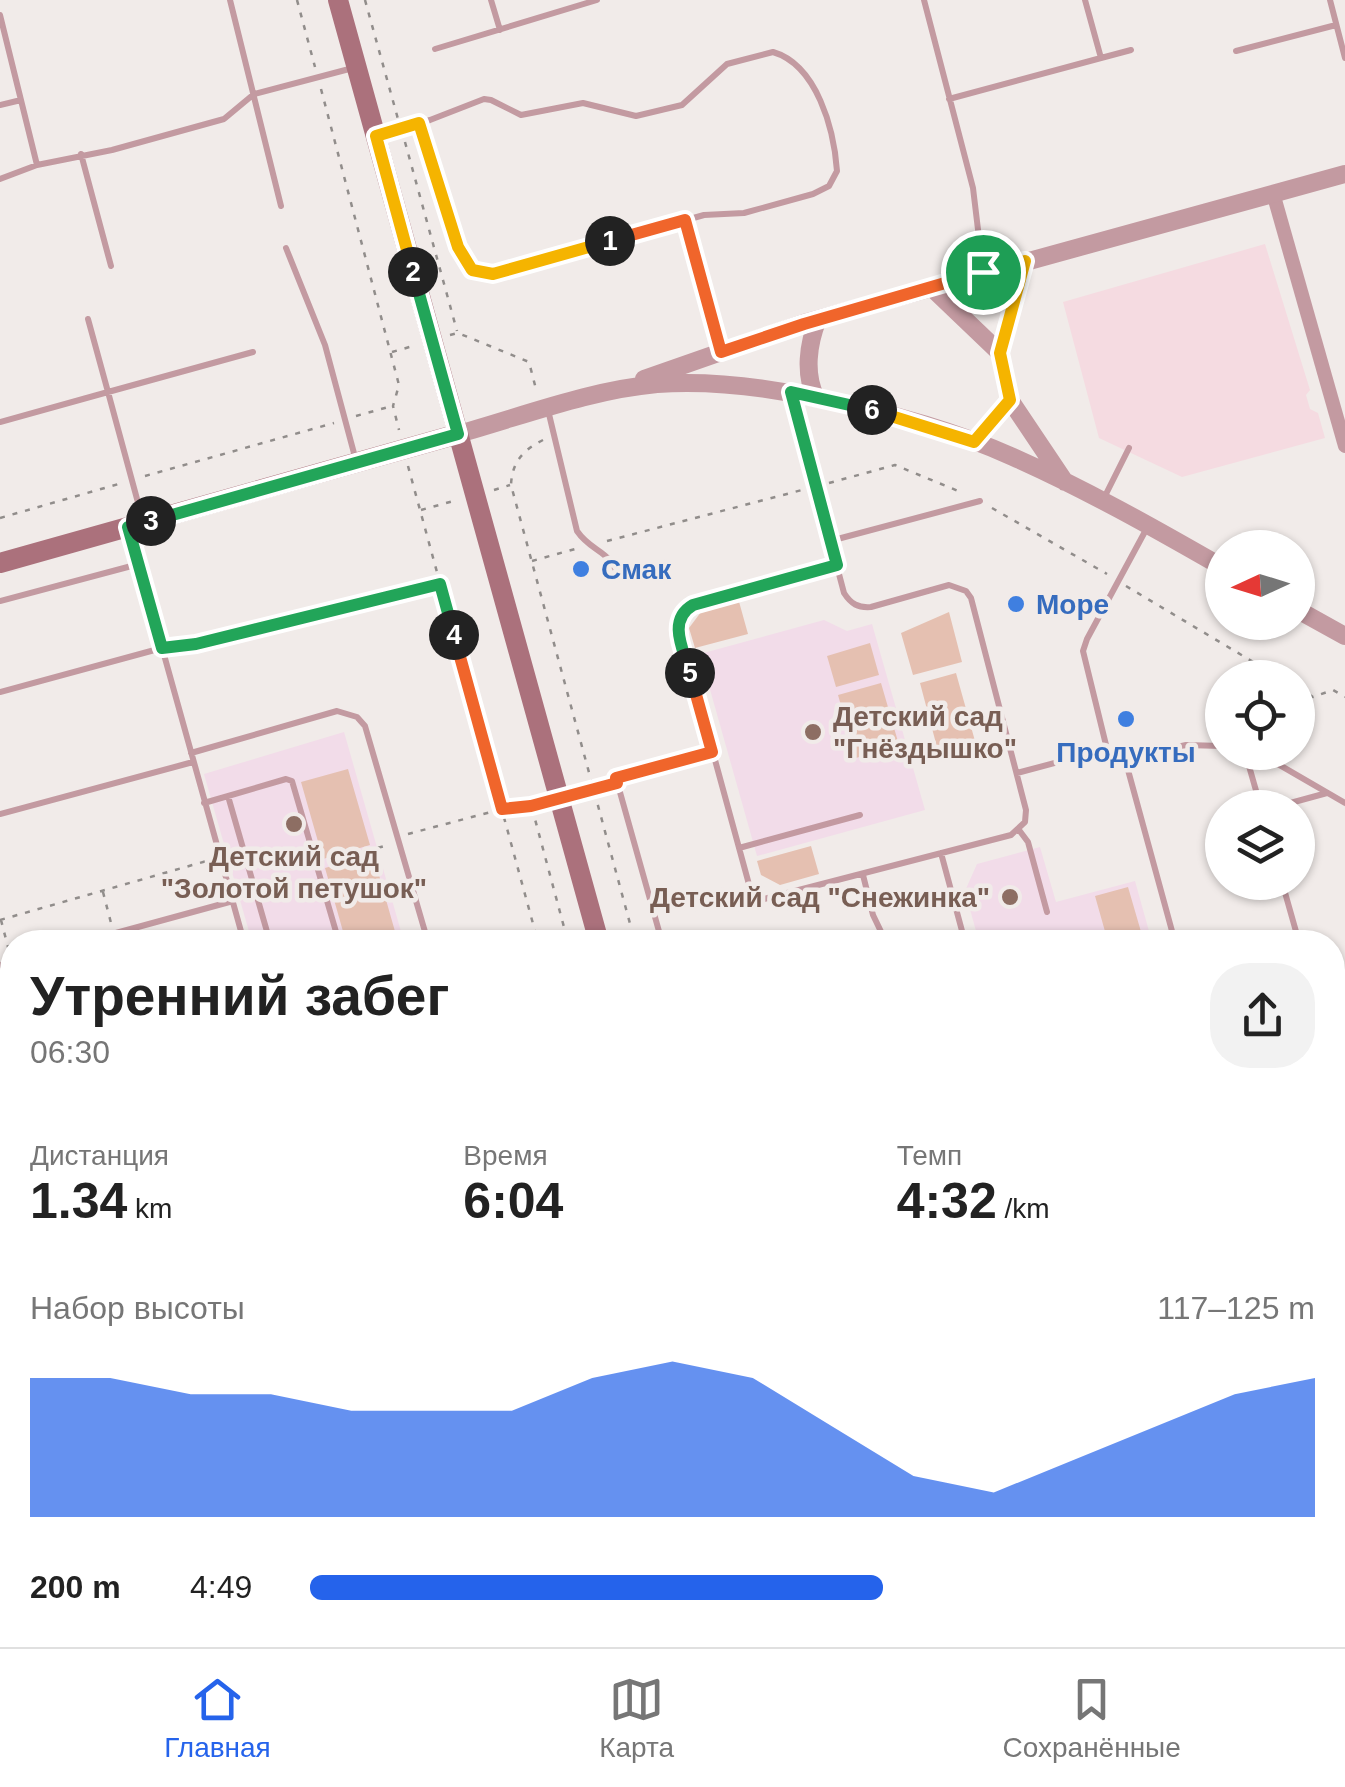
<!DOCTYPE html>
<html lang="ru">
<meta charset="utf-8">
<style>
body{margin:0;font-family:Arial,sans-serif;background:#f2f2f2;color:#222;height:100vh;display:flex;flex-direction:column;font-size:38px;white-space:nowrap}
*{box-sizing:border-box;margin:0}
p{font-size:32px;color:#767676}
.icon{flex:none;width:55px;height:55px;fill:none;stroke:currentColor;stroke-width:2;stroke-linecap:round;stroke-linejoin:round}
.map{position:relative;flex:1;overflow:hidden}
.side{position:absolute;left:0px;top:930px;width:1345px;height:718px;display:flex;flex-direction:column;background:#fff;border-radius:40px 40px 0 0;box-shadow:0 2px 8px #0004}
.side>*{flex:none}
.needle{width:65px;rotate:266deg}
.controls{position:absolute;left:1205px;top:530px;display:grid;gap:20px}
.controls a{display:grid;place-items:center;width:110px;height:110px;border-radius:50%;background:#fff;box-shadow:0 2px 8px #0004;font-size:50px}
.pin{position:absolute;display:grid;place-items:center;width:85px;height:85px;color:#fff;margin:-42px;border:5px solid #fff;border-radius:50%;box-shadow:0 2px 10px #0007}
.km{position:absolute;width:50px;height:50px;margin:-25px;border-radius:50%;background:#222;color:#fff;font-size:28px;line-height:50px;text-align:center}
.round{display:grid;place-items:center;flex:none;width:105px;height:105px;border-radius:40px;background:#f2f2f2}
.summary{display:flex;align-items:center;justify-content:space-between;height:170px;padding:0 30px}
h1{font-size:55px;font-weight:800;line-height:75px}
.stats{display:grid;grid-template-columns:repeat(3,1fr);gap:15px;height:170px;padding:10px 30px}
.stats div{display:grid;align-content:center}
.stats b{font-size:50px;font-weight:800}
.stats small{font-size:28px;font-weight:400}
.stats p{font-size:28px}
.chart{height:280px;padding:20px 30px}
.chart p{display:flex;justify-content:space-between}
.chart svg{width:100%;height:180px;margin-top:10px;fill:#2563eb;opacity:.7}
ul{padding:0 30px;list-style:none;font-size:32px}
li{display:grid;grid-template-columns:160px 120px 1fr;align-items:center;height:75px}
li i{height:25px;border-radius:12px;background:#2563eb}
.tabs{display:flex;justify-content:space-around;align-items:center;height:140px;border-top:2px solid #e0e0e0;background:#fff;font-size:28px;color:#767676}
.tabs a{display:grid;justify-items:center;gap:5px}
.tabs .current{color:#2563eb}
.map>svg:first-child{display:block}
</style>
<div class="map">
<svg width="1345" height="1647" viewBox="0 0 1345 1647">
<rect width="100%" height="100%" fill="#f1ebe9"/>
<!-- education -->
<path fill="#f2dce9" d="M824,620L847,631L872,624L925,810L757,856L700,654Z
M344,732L404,942H252L204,774Z
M1040,847L1056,902L1135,881L1152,942H979L965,891L977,864Z
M12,1110V1574L0,1577V1113Z
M1333,1140L1345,1147V1474L1333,1478Z
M381,1635H575L579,1647H384Z"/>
<!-- medical -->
<path fill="#f5dbe1" d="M1265,244L1310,390L1306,395L1310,409L1318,413L1325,438L1182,477L1099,438L1063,302Z"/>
<!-- green -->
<path fill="#e5c0b1" d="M738,598L748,634L695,648L689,628L704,608Z
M949,612L962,662L913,675L901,633Z
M870,643L879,675L836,687L827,656Z
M956,673L975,741L938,751L920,683Z
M881,683L899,745L856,758L838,695Z
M348,769L370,845L323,859L301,782Z
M811,846L819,874L780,885L761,875L757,861Z
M373,854L398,942H346L325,868Z
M1128,887L1144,942H1108L1095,896Z"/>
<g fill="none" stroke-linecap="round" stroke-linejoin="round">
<!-- path -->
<path stroke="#918d8b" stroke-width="2.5" stroke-dasharray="5 8" stroke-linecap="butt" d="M297,0L315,67
M365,0L398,119
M321,89L399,385L393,406L399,430
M405,142L457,331
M450,335L458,333L529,362L537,393
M392,352L413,346
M356,416L392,406
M543,440C523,450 512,462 511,485L635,942
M408,466L538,942
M145,476L334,423
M829,483L895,465L963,493
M494,490L510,485
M992,508L1107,574
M421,510L457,500
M0,518L122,483
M607,541L802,490
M532,561L575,549
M1126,586L1280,678
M174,647L196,644L438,584
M1298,688L1313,697L1333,690L1345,697
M578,793L604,787
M532,808L568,942
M408,834L502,809L541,804
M328,862L388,845
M103,892L111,923
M0,920L210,860
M1,920L9,951
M730,1635L733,1647
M756,1635L759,1647
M824,1635L827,1647"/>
<!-- service -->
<path stroke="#c39aa1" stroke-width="6" d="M230,0L281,206
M491,0L500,30
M924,0L973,188L983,271
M1330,0L1345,58
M0,15L37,165
M435,49L597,0
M1236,51L1336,25
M1101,58L1131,50
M949,99L1101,58L1085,0
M0,105L21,100
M382,134L430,120L484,99L491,100L521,115L583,103L636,116L682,105L727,64L773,52C817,65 834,129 837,171L829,186L813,194L744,213L704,215L493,274C484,274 476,274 470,268C452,253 426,150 419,123
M81,154L111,266
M0,179L37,165L112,150L224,119L254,94L353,68
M685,220L721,349
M286,248L325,345L355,457
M792,396L844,593C851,604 858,608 871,607L949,585L966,591L971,598L1026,810L1025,822L1011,835L764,899L750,888L677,621L683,611L693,605L837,565
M548,410L577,531C592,553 610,549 619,578
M0,422L108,392L88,319
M1105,496L1129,448
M143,521L108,392L253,352
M129,529L244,942
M830,541L980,501
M0,601L139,564
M0,692L162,648
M1107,749L1083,651L1087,639L1148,526
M1245,752L1261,808
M1249,752L1271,760L1345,803
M191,753L337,711L357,717L365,726L428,942
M1125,759L1175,942
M1017,773L1107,749L1125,759L1186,745L1222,746
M228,796L270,942
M204,803L286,779L292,781L339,942
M1272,808L1327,793
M0,814L193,762
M1019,830L1028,842L1047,912
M739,848L860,815
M941,853L965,942
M863,875L873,915L886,942
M1282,882L1299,942
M83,942L233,901
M662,942L616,778L712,752
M0,965L12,962
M1332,1030L1345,1026
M1332,1066L1344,1109
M0,1087L12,1083
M0,1267L12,1264
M0,1422L12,1467
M1332,1502L1340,1529
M1332,1531L1345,1528
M0,1597L12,1593
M0,1624L6,1647
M1332,1631L1345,1628
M280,1635L283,1647
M366,1635L370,1647
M529,1635L532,1647
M613,1635L617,1647
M853,1635L856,1647
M937,1635L942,1647
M1052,1635L1055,1647
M118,1647L161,1635
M1006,1647L1051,1635
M1275,1647L1318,1635"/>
<!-- minor -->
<path stroke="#c39aa1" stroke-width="14" d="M1273,193L1345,446"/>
<!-- tertiary -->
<path stroke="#c39aa1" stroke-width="18" d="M1025,261L1000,353L1010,400L1065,482
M931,287L1000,353
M644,379L804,323L1345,174
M816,398C804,374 808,344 818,319
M458,434C523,416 590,390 657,384C711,380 764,387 816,398C883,411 951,429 1013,457C1085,489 1154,528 1222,567
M974,442L1010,400
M1298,610L1345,636"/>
<!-- secondary -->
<path stroke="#ab717c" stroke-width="20" d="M338,0L599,942
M0,563L458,434
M790,1635L794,1647"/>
</g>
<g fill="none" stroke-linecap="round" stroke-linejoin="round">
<!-- split-1 casing -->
<g stroke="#fff" stroke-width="20">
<path id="split-1" d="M610,241L685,220L721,352L804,324L983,272"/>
</g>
<!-- split-2 casing -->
<g stroke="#fff" stroke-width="20">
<path id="split-2" d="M413,272L376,136L419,123L458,247L472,270L493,274L610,241"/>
</g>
<!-- split-3 casing -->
<g stroke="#fff" stroke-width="20">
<path id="split-3" d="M151,521L458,434L413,272"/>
</g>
<!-- split-4 casing -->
<g stroke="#fff" stroke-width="20">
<path id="split-4" d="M151,521L128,527L162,648L196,644L440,584L454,635"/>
</g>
<!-- split-5 casing -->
<g stroke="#fff" stroke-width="20">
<path id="split-5" d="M454,635L502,809L531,806L617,783L616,778L712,752L690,673"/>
</g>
<!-- split-6 casing -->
<g stroke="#fff" stroke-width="20">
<path id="split-6" d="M690,673C683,649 667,620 693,605L837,565L791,392L872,410"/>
</g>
<!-- split-7 casing -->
<g stroke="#fff" stroke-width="20">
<path id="split-7" d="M872,410L974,442L1010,400L1000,353L1025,261L983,272"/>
</g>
<!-- split-1 -->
<use href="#split-1" stroke="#f0652b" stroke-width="12"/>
<!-- split-2 -->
<use href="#split-2" stroke="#f5b400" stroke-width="12"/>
<!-- split-3 -->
<use href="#split-3" stroke="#22a559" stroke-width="12"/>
<!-- split-4 -->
<use href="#split-4" stroke="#22a559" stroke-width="12"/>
<!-- split-5 -->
<use href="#split-5" stroke="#f0652b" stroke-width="12"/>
<!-- split-6 -->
<use href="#split-6" stroke="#22a559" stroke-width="12"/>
<!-- split-7 -->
<use href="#split-7" stroke="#f5b400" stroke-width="12"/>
</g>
<!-- markers -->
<g fill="#3f7fe0" stroke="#f1ebe9" stroke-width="4">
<circle cx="581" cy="569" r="10"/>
<circle cx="1016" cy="604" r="10"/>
<circle cx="1126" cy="719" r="10"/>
</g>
<g fill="#8d6e63" stroke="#f1ebe9" stroke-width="4">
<circle cx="813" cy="732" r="10"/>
<circle cx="294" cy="824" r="10"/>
<circle cx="1010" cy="897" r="10"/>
</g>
<g text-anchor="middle" stroke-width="9" stroke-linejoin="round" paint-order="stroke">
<!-- shop labels -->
<g font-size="28" font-weight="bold" fill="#366cbe" stroke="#f1ebe9" text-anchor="start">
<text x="601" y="579">Смак</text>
<text x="1036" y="614">Море</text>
<text x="1126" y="762" text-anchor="middle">Продукты</text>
</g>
<!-- education labels -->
<g font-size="28" font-weight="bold" fill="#785e54" stroke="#f1ebe9" text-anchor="start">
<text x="833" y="726">Детский сад<tspan x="833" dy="32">"Гнёздышко"</tspan></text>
<text x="294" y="866" text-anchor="middle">Детский сад<tspan x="294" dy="32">"Золотой петушок"</tspan></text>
<text x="990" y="907" text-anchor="end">Детский сад "Снежинка"</text>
</g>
</g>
</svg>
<div class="controls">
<a><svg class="needle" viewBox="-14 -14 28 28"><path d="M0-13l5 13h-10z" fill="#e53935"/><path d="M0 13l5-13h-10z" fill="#767676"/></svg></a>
<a><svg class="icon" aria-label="locate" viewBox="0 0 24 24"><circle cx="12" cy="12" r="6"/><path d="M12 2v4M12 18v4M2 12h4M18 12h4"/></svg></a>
<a><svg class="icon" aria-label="layers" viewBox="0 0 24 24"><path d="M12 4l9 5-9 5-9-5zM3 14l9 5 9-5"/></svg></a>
</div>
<div class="pin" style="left:983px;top:272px;background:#1e9e55"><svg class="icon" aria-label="arrive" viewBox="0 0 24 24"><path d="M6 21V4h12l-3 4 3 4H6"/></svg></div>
<b class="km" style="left:610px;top:241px">1</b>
<b class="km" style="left:413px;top:272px">2</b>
<b class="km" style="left:151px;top:521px">3</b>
<b class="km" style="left:454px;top:635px">4</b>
<b class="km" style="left:690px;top:673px">5</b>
<b class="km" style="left:872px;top:410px">6</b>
<section class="side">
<div class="summary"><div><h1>Утренний забег</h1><p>06:30</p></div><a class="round"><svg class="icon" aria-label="share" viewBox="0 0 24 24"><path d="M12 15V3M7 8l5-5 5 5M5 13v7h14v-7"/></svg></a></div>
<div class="stats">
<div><p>Дистанция</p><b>1.34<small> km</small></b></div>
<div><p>Время</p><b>6:04</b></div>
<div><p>Темп</p><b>4:32<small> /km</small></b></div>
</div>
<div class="chart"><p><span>Набор высоты</span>117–125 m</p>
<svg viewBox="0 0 160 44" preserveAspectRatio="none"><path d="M0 44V10L10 10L20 14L30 14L40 18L50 18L60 18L70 10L80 6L90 10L100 22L110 34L120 38L130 30L140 22L150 14L160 10V44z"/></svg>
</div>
<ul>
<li><b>200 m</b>4:49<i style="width:57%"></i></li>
</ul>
</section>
</div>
<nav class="tabs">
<a class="current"><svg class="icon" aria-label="home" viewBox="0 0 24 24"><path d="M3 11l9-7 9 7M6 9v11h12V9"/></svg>Главная</a>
<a><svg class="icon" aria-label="map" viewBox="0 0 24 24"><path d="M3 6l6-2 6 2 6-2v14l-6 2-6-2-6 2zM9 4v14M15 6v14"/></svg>Карта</a>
<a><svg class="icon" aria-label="saved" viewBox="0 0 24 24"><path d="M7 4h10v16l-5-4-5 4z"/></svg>Сохранённые</a>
</nav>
